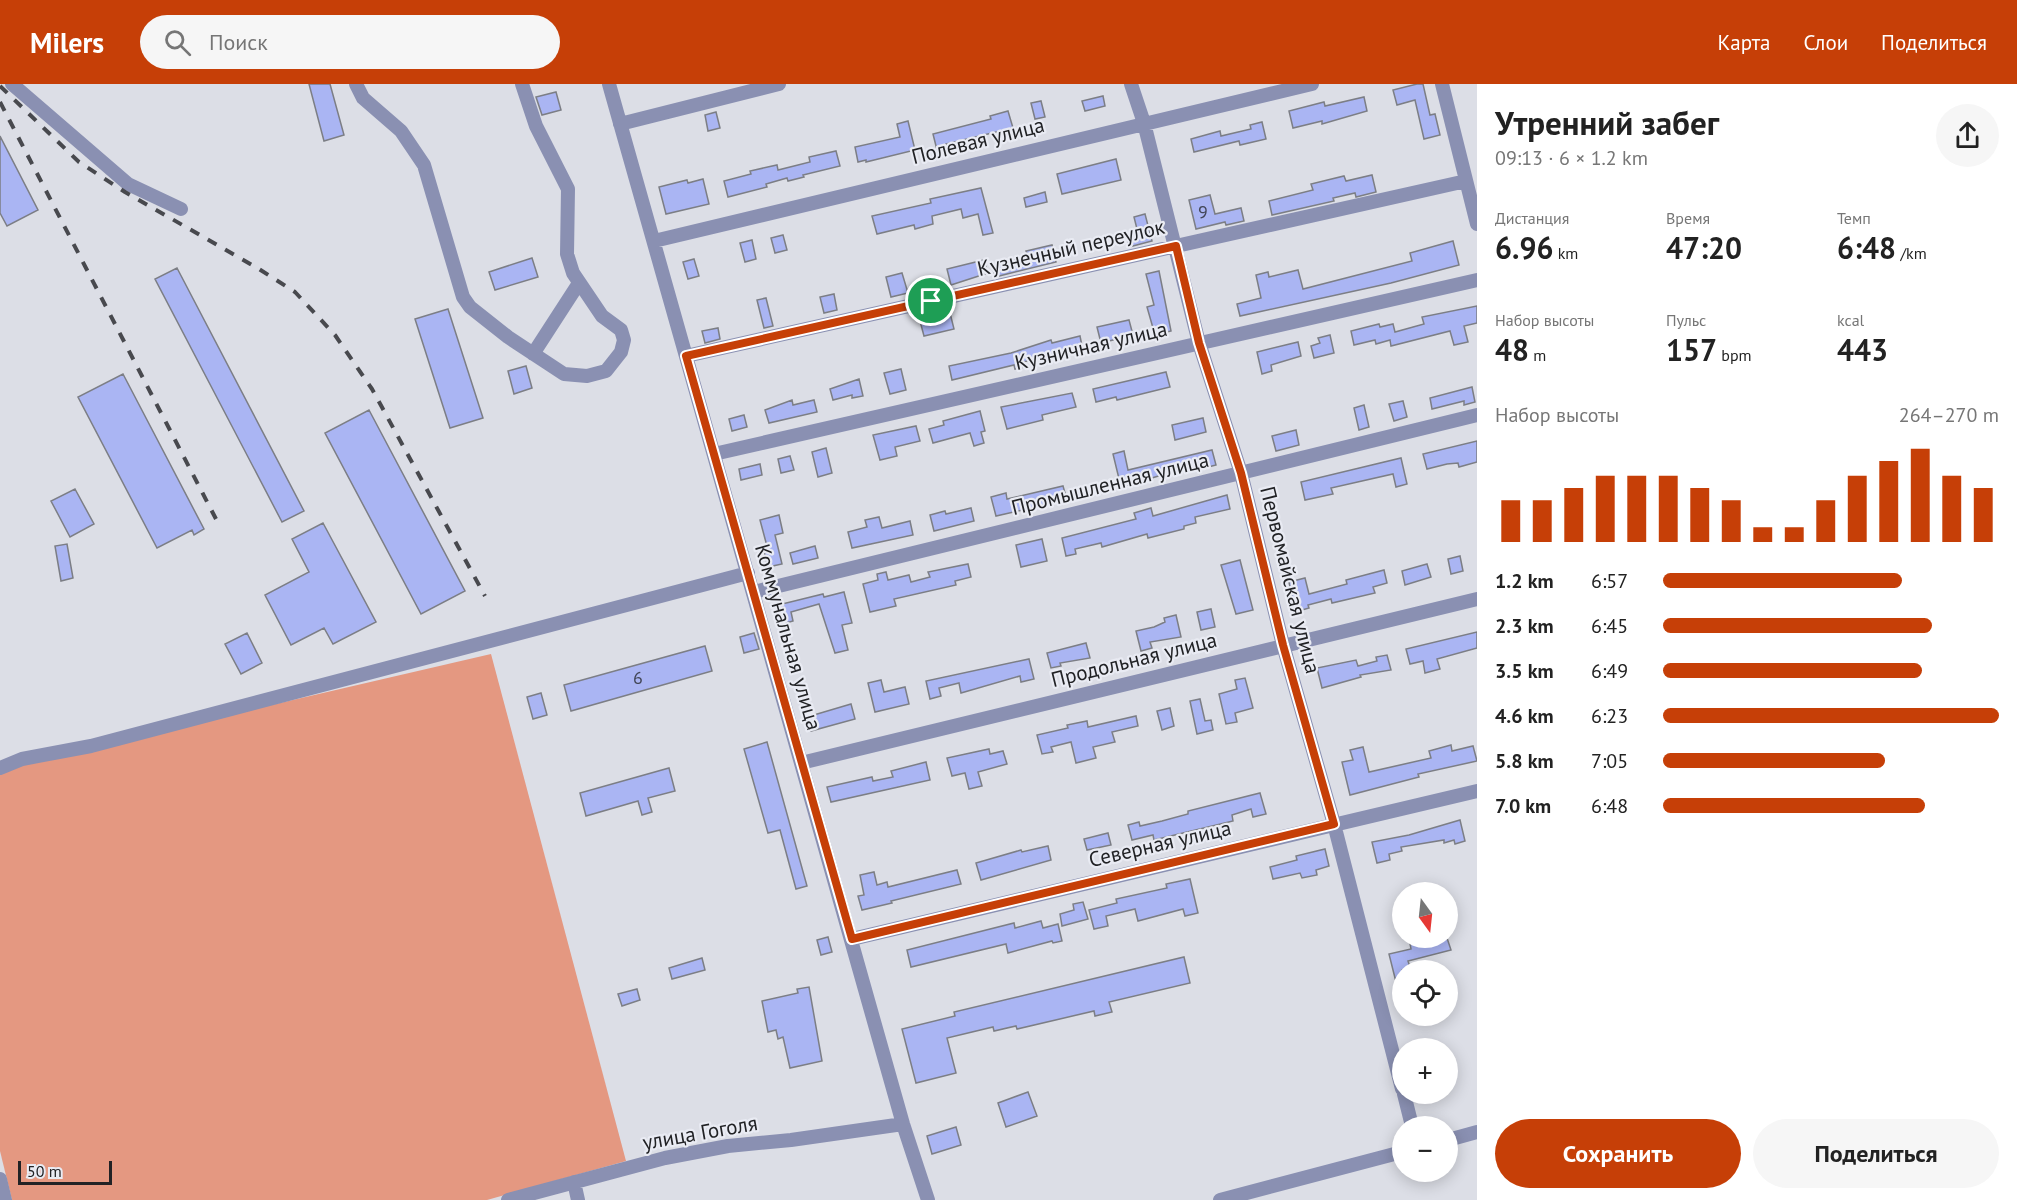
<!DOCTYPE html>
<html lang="ru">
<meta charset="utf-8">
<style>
body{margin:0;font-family:"PT Sans",sans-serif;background:#f6f6f6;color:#222;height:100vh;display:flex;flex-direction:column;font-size:22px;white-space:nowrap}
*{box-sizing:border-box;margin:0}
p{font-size:20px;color:#767676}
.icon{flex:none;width:33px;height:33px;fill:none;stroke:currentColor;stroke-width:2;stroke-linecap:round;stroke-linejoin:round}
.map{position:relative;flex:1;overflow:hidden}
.side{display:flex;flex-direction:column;background:#fff;width:540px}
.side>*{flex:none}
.needle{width:39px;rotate:165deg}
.controls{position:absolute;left:1392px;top:798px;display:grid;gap:12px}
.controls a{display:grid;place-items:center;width:66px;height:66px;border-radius:50%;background:#fff;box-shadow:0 3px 15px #0003;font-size:30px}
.scale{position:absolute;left:18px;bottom:15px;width:94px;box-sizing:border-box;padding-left:6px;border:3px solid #212225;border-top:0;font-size:16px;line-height:21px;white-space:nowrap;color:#212225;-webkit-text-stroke:4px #e9ebf3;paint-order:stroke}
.pin{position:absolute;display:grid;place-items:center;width:51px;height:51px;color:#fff;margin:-26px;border:3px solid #fff;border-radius:50%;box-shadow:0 2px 6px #0007}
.round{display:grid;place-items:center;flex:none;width:63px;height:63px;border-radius:32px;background:#f6f6f6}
.overview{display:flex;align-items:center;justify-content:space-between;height:102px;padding:0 18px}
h1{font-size:33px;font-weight:700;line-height:45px}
.stats{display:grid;grid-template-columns:repeat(3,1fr);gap:9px;height:102px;padding:6px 18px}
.stats div{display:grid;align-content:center}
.stats b{font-size:30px;font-weight:700}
.stats small{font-size:16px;font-weight:400}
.stats p{font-size:16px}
.chart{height:168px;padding:12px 18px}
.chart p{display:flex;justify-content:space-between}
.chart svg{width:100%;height:108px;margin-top:6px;stroke:#c63f07;stroke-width:6}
.primary-button{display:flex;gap:12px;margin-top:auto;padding:12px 18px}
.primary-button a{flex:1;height:69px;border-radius:36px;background:#c63f07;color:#fff;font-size:24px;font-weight:700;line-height:69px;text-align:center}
.primary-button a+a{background:#f6f6f6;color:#222}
ul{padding:0 18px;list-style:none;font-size:20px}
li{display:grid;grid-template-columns:96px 72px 1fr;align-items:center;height:45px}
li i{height:15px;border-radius:8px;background:#c63f07}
header{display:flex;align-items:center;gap:36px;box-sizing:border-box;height:84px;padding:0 30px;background:#c63f07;color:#fff}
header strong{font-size:28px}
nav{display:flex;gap:33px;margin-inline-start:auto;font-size:21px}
.search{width:420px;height:54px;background:#f6f6f6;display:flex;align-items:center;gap:15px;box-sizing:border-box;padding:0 21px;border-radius:33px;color:#767676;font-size:22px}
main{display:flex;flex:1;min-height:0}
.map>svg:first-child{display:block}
</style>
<header>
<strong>Milers</strong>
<div class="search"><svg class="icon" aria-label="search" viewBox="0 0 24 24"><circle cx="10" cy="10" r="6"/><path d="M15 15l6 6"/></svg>Поиск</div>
<nav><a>Карта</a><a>Слои</a><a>Поделиться</a></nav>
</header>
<main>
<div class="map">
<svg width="1477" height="1116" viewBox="0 0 1477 1116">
<rect width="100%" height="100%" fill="#dcdee6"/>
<!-- green -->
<path fill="#e49881" d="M491,570L626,1077L487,1116H12L0,1067V684Z"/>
<!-- building -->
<path fill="#aab5f3" stroke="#7c7e85" stroke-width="1.5" d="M309,0H330L344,51L324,57Z
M1417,0H1423L1430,31L1435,30L1440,51L1424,55L1415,16L1397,21L1393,6Z
M556,8L561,26L542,31L536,13Z
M1103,12L1105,22L1085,27L1082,17Z
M1364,13L1367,27L1322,40V37L1293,44L1289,27L1324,18L1325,22Z
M1041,17L1045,33L1035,35L1031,19Z
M1008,27L1013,44L946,60L947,63L937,66L933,50L991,35L990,32Z
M716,28L720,44L708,47L705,31Z
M908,37L915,66L866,78V76L858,78L855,63L900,53L897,40Z
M1262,38L1266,55L1240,61L1239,57L1194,68L1191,55L1220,47L1221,52L1251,45L1250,41Z
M0,52L38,126L7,142L0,129Z
M836,67L840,82L803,91L804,93L788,97L787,94L766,100L767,103L728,113L724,97L751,90L750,87L777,81L778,86L810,78L809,73Z
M1116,75L1121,96L1062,110L1057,90Z
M1372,91L1376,108L1356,113L1355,109L1333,114L1334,117L1272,131L1269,117L1313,106L1311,100L1344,92L1346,97Z
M703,95L709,120L666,130L659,103L687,96L688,99Z
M981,104L993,149L983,151L978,130L963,134L961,125L932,132L933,140L915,145L914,141L877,150L872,132L931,119L930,115Z
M1045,108L1047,118L1026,123L1024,114Z
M1210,111L1215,130L1241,124L1244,137L1226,141L1225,138L1196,145L1189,116Z
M1145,130L1152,157L1129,163L1127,152L1138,149L1134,133Z
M783,151L787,166L775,169L771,154Z
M752,156L756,175L745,178L740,159Z
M1453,157L1459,181L1391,199L1240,232L1237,220L1261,214L1256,191L1268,188L1269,193L1298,186L1303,205L1412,177L1410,169Z
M1052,161L1056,178L995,193L992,181L1028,172L1026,167Z
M532,174L538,193L495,206L489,188Z
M694,175L699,192L688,195L683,178Z
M984,176L988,189L951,201L947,185Z
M177,184L304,427L282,438L155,195Z
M1159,187L1171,247L1155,251L1147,223L1154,221L1146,190Z
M902,189L908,209L891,213L886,193Z
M834,210L837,226L824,229L820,213Z
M766,214L773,242L764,244L757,216Z
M1477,222V239L1464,242L1468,258L1454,261L1450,247L1391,262L1390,256L1376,260L1375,256L1354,261L1351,247L1379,240L1380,243L1393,240L1395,248L1424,240L1422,233Z
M448,225L483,334L450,344L415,235Z
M950,229L954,245L924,252L920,237Z
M1129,236L1133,251L1101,259L1097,243Z
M718,244L720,255L705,259L702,247Z
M1330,251L1334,269L1314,274L1311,262L1320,259L1318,254Z
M1080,252L1083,267L1065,271L1064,268L1023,278L1025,283L1015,285L1014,281L952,296L949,282L1011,269L1051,256L1052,259Z
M1298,258L1301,272L1271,281L1272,287L1262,290L1257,268Z
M526,282L532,304L514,310L508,287Z
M901,285L906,306L890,310L884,289Z
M1166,288L1170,303L1117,316L1116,313L1096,318L1093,305Z
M123,290L204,445L194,451L192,446L157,464L78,313Z
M859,295L863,312L852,314V311L833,316L830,305Z
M1472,303L1475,318L1464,321V317L1432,325L1430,314Z
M1072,309L1076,323L1042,331L1043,336L1007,345L1001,323Z
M792,316L793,321L814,316L817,328L769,339L765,326Z
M1403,317L1407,333L1394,337L1389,320Z
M1364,321L1369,343L1359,346L1354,324Z
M369,326L465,507L421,530L325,349Z
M980,327L985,347L981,348L984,359L974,362L970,349L933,359L929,345L944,341L943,337Z
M744,331L747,343L732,347L729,335Z
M1203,334L1206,348L1175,356L1172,341Z
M916,342L920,357L895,363L897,372L880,376L873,351Z
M1296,346L1299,361L1276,367L1272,352Z
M1477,357V378L1459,383L1458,379L1447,380L1427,385L1423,370Z
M826,364L832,389L818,393L812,368Z
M1212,366L1216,381L1189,388L1188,382L1161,389L1162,391L1121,403L1113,370L1124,367L1128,386Z
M790,372L794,386L781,389L778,375Z
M1401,374L1407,400L1396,403L1393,390L1331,404L1333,410L1305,416L1301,398Z
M760,380L762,391L741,396L739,385Z
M1063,402L1067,416L996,432L991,413L1006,409L1007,415Z
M75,405L94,440L70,453L51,417Z
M1227,411L1230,425L1195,433L1196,439L1184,442V445L1148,454L1147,450L1102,463L1101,459L1075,465L1076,470L1066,472L1062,454L1136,435L1134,429L1151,424L1153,432Z
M971,424L974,437L934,447L930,431L945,427L946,430Z
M779,431L783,449L775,451L782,480L768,483L764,467L768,466L760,436Z
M879,433L882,444L910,437L913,451L852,464L848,448L867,443L865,436Z
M323,439L376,538L333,560L324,544L291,561L265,511L309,488L292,455Z
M1042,455L1047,477L1021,483L1016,461Z
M67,460L73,494L61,497L55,462Z
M815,462L818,474L793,480L790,469Z
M1460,472L1463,487L1451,490L1448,475Z
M1240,476L1253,526L1236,530L1221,481Z
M968,480L971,493L955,497L956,501L894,515L896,522L870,528L863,500L878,496L877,490L886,488L888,496L909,491L911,498L930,493L928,488Z
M1427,480L1431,493L1405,501L1402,487Z
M1384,486L1387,499L1373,503L1375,509L1332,519L1331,515L1308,521L1309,524L1295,528L1289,498L1305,494L1309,510L1347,500L1346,496Z
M844,508L852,539L842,541L848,566L835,569L819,520L791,528L793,537L782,540L778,521L823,510L824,513Z
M1211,525L1215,543L1201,546L1197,528Z
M1176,531L1181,553L1150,558L1152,564L1141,567L1136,547L1154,543L1165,538L1164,534Z
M1477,548V564L1437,575L1440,585L1425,589L1423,577L1410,580L1406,565Z
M247,549L262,579L241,590L225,560Z
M754,549L759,565L744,569L740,553Z
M1086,559L1090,574L1060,579L1061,582L1051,584L1047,569Z
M705,562L712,587L571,627L564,601Z
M1387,571L1391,586L1360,591L1361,593L1322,604L1317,584L1356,576L1358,582L1377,577L1376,573Z
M1029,575L1034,595L1021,598L1020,592L961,609L959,599L939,604L941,612L930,615L926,597Z
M1245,594L1253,624L1235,629L1237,638L1226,640L1219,610L1237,605L1235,596Z
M881,596L884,608L905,603L909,620L875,628L868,599Z
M541,609L547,631L533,635L527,613Z
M1200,615L1205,637L1211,636L1213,646L1197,650L1190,617Z
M851,620L855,635L811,647L807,633Z
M1170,624L1174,642L1162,646L1157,627Z
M1136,632L1138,642L1112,648L1115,658L1093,663L1096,674L1076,679L1071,658L1051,663L1053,668L1042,670L1037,651L1068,644L1067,641L1087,637L1088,643Z
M767,658L807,802L796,805L780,746L768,749L744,665Z
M1451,661L1452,667L1473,662L1477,677L1418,690L1419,693L1350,711L1342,678L1353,676L1350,666L1363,663L1369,688L1431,674L1429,667Z
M989,665L990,670L1003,667L1007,680L978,688L982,702L969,705L965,689L952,692L947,674Z
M926,678L930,696L831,718L827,703L872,693L873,697L893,693L891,687Z
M669,684L675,707L648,714L652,728L642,731L638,717L586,732L580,709Z
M1260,709L1266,730L1253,733L1251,725L1232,731L1233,737L1154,756L1153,751L1132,756L1128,741L1139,738L1140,742L1162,737L1188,730V727Z
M1460,736L1465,757L1455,760L1454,756L1444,759V756L1401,763L1402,767L1389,770L1390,776L1377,779L1372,758L1409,751Z
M1108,749L1111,761L1087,766L1084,755Z
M1048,762L1051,776L981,796L976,779L1021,766L1022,768Z
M1325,765L1329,782L1316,786L1317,791L1302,794L1300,789L1273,795L1270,783L1297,776L1296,772Z
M957,786L961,800L891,817L892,819L862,826L858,812L864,811L860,791L874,788L877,801L887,798L888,803Z
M1190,795L1198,829L1185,832L1183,825L1138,837L1135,825L1106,832L1108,842L1094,845L1089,826L1117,819L1116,815L1167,804L1166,800Z
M1083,818L1088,835L1062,842L1060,830L1074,826L1073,820Z
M1041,837L1043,844L1058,840L1062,857L1053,859L1052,857L1008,869L1006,860L911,883L907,866L1014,839L1015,844Z
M828,853L832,868L821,871L817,856Z
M1409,854H1447L1451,866L1408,877L1411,886H1402V909L1399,910L1389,870L1411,865Z
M1184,873L1190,899L1109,918L1112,928L1095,932L1094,927L1017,945L1016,942L994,947L993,943L947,954L956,989L916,999L902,945L955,932L954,928Z
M702,874L705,886L672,895L669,884Z
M809,903L822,977L790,984L783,953L778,955L776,946L768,948L762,917L798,909L797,905Z
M637,905L640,916L622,922L618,910Z
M1028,1008L1037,1032L1006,1043L998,1019Z
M956,1043L961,1061L932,1070L927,1052Z"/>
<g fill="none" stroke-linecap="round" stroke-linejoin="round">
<!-- minor -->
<path stroke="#8a90b2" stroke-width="14" d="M12,0L128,100L181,125
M356,0L363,14L401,47L424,81L463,213L470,223L508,253L564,290L587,292L606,287L621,268L624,256L621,246L602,232L573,189L567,170L568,105L536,42L522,0
M609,0L903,1040L928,1116
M1131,0L1144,39L1199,259L1241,389L1283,561L1334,740L1402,1005
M1442,0L1477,140
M620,40L779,0
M654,157L1312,0
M533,270L579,199
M686,272L1466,97
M714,370L1477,196
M754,508L1477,331
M801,679L1477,515
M0,684L22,675L91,662L748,489
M852,855L1477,707
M1404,1010L1412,1042
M1448,1056L1477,1048
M0,1095L5,1116
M574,1098L578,1116
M508,1116L665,1074L728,1062L791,1056L903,1040
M1220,1116L1402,1068"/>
<!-- rail -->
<path stroke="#48494e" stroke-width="4" stroke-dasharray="10 10" stroke-linecap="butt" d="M0,2L79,78L125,108L259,185L295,208L335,251L372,305L485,512
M0,18L216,435"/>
</g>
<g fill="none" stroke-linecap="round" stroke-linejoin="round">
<!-- route casing -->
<g stroke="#fff" stroke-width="12">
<path id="route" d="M1176,162L1199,259L1241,389L1283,561L1334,740L852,855L686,272Z"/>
</g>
<!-- route -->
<use href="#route" stroke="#c63f07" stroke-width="8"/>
</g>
<g text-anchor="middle" stroke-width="4.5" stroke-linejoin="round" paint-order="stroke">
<!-- number labels -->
<g font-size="18" fill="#434758">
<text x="1203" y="134">9</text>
<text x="638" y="600">6</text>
</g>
<!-- street labels -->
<g font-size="21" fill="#212225" stroke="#e9ebf3">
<text transform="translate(978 57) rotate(-14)" y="7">Полевая улица</text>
<text transform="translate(1071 164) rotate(-13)" y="7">Кузнечный переулок</text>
<text transform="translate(1091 262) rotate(-13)" y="7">Кузничная улица</text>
<text transform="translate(1110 400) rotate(-14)" y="7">Промышленная улица</text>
<text transform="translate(1290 496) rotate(76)" y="7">Первомайская улица</text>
<text transform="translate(788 553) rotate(74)" y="7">Коммунальная улица</text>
<text transform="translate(1134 576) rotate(-14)" y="7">Продольная улица</text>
<text transform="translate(1160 760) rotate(-13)" y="7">Северная улица</text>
<text transform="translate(700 1049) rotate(-10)" y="7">улица Гоголя</text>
</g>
</g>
</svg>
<div class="controls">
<a><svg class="needle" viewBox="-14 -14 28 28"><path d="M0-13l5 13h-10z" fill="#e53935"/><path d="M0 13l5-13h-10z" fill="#767676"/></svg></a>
<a><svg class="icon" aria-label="locate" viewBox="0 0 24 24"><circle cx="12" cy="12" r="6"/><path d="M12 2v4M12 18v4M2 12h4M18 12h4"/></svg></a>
<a>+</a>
<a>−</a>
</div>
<div class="scale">50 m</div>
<div class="pin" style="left:931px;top:217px;background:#1e9e55"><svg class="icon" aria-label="arrive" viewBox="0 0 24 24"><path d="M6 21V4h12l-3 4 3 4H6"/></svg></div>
</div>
<section class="side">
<div class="overview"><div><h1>Утренний забег</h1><p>09:13 · 6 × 1.2 km</p></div><a class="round"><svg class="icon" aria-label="share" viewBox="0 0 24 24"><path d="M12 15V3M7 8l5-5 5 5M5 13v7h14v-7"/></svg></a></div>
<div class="stats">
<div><p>Дистанция</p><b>6.96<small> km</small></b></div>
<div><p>Время</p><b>47:20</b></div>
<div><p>Темп</p><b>6:48<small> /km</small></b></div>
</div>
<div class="stats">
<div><p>Набор высоты</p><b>48<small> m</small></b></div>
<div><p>Пульс</p><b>157<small> bpm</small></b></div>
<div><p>kcal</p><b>443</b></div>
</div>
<div class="chart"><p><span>Набор высоты</span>264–270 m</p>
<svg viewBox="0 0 160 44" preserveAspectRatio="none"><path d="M5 44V27M15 44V27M25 44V22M35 44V17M45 44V17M55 44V17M65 44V22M75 44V27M85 44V38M95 44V38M105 44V27M115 44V17M125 44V11M135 44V6M145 44V17M155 44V22"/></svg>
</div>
<ul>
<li><b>1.2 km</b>6:57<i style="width:71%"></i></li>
<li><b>2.3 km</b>6:45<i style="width:80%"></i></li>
<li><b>3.5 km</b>6:49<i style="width:77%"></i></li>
<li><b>4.6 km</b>6:23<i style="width:100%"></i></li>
<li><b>5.8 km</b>7:05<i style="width:66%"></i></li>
<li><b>7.0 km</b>6:48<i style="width:78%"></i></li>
</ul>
<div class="primary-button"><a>Сохранить</a><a>Поделиться</a></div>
</section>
</main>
